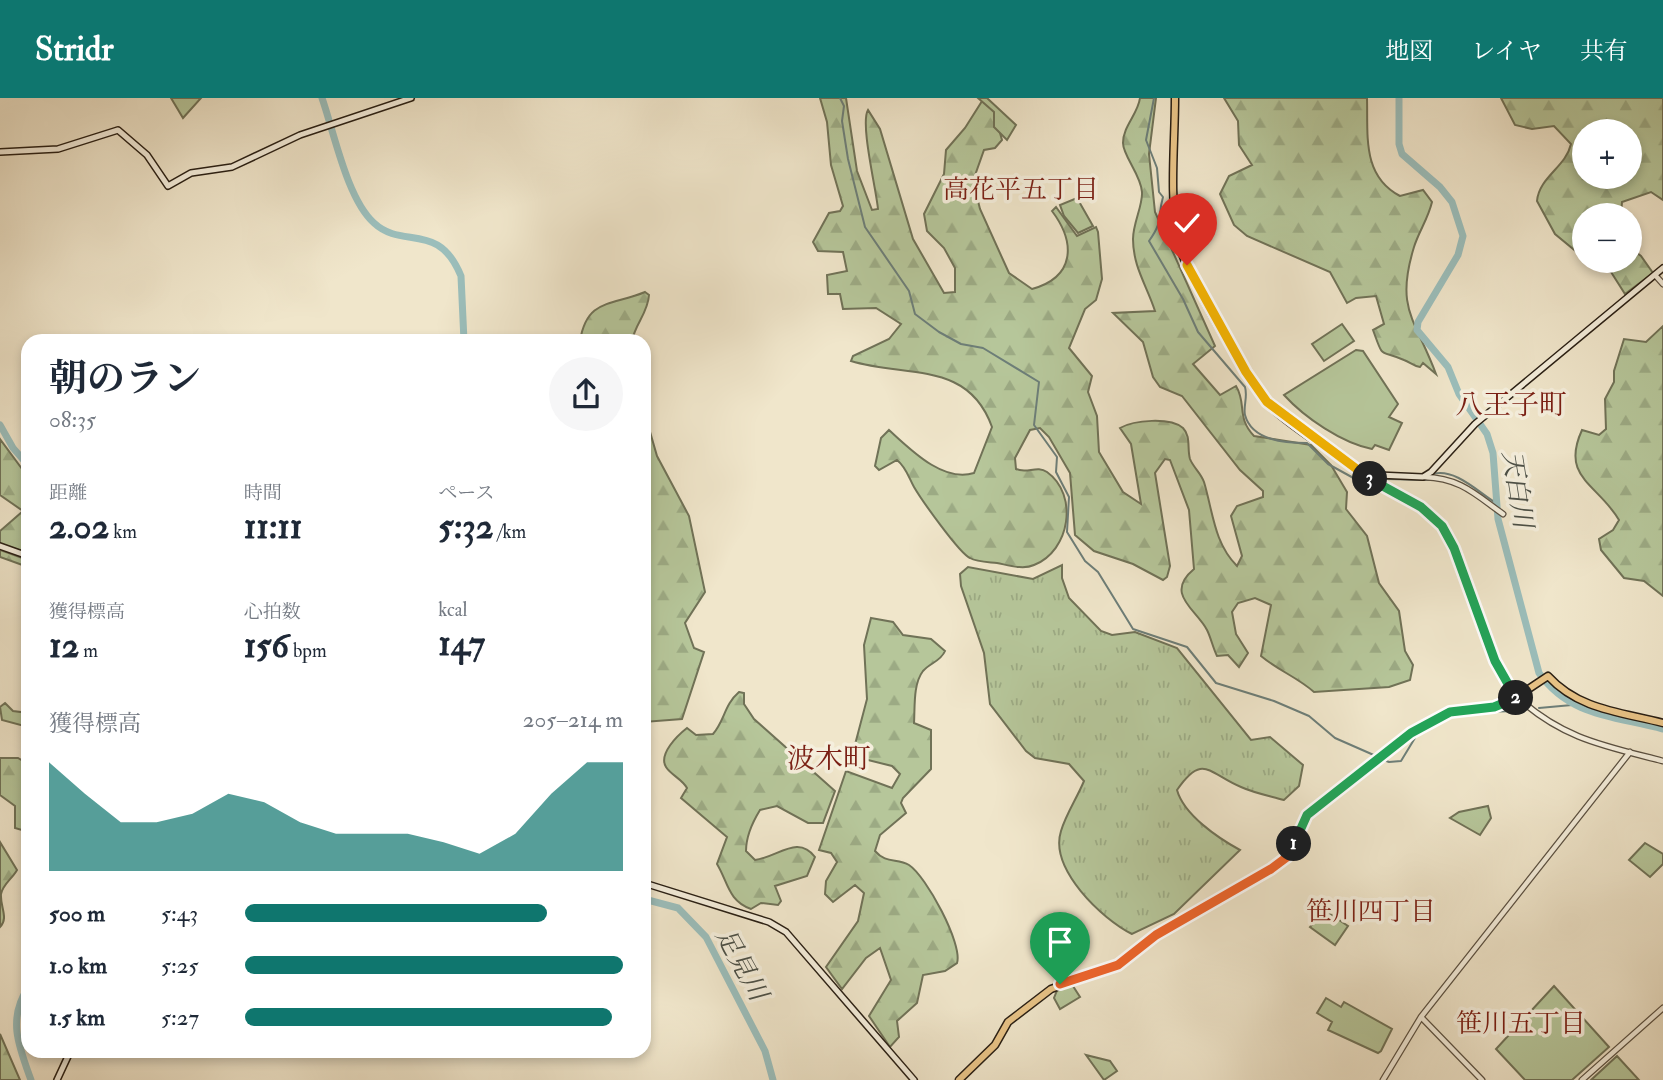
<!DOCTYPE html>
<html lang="ja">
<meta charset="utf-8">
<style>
body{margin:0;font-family:"IM FELL Double Pica","Noto Serif JP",serif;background:#f6f6f7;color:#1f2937;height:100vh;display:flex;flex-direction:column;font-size:26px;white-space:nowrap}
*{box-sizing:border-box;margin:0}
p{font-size:23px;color:#747a83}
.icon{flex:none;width:38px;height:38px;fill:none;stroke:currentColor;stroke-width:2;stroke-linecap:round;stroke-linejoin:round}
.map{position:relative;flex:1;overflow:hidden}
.panel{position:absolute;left:21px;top:236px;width:630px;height:724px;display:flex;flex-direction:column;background:#fff;border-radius:21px;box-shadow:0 4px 10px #0003}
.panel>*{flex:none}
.fabs{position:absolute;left:1572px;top:21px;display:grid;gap:14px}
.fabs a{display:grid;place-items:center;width:70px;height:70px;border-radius:50%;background:#fff;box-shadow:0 4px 10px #0003;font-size:35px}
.pin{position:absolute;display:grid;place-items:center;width:60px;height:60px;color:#fff;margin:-72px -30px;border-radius:50% 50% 50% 0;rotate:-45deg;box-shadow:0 0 7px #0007}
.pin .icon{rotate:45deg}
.km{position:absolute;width:35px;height:35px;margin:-18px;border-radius:50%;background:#222;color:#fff;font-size:19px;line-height:35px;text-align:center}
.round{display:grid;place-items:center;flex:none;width:74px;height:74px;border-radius:37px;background:#f6f6f7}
.headline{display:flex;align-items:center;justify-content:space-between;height:119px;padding:0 28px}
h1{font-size:38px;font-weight:700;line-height:52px}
.metrics{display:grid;grid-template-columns:repeat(3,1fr);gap:10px;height:119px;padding:7px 28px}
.metrics div{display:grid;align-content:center}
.metrics b{font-size:35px;font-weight:700}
.metrics small{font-size:19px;font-weight:400}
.metrics p{font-size:19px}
.chart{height:196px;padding:14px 28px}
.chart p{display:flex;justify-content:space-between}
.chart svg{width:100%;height:126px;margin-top:7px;fill:#0f766e;opacity:.7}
ul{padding:0 28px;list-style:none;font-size:23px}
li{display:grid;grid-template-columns:112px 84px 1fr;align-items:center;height:52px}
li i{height:18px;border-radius:9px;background:#0f766e}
header{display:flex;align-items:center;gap:42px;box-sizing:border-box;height:98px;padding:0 35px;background:#0f766e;color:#fff}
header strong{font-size:33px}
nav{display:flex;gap:38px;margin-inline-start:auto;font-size:24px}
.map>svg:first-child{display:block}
</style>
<header>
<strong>Stridr</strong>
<nav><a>地図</a><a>レイヤ</a><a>共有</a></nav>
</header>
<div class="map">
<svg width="1663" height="982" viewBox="0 0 1663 982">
<defs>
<pattern id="grass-tufts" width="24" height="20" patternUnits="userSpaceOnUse" patternTransform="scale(1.75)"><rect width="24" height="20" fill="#b6c69a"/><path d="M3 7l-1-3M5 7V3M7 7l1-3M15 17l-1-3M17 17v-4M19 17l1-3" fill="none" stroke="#9caa84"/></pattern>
<pattern id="forest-firs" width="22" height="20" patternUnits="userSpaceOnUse" patternTransform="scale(1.75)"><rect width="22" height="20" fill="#b6c69a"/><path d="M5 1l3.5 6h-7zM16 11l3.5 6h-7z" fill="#9caa84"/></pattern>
</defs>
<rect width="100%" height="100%" fill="#f0e6cb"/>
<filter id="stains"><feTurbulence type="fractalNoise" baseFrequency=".00286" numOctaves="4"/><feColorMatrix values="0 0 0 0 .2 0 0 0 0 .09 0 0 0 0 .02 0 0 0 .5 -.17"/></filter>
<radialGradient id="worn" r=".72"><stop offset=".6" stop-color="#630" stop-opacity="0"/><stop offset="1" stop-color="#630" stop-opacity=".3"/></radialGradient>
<!-- grass -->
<path fill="url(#grass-tufts)" stroke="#707257" stroke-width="2" d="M1062,467V480L1069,500L1101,533L1112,537L1135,534L1177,550L1251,642L1270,639L1303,667L1299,688L1284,702C1270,698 1254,695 1241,689C1209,676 1203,654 1177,692C1184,717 1218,740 1240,752L1174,816L1132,836C1102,821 1049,771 1061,733C1066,716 1077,700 1084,683L1069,666L1035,660L1026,653L990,606L984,555L961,488L960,476L968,469L1033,481Z"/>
<!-- forest -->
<path fill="url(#forest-firs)" stroke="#707257" stroke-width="2" fill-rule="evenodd" d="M171,0H201L183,20Z
M820,0H846L857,73L872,112L878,111C876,90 860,25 868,12L880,31L913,141L944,195L955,194V170L944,150L927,133L924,116L944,76L946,52L965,30L984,0L992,7L1002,42L995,50L984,52L973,83L980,111L1009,175L1032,191C1075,179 1076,145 1052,113L1056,109L1077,138L1096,129L1098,134L1102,181L1096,202L1085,211L1069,250L1092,278L1088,294L1097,318L1099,354L1123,394L1141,406L1131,346L1120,330C1134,322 1170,319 1183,330C1191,338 1187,351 1190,361C1193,369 1201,375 1204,384C1213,414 1214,445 1237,468L1242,458L1231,418L1237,408L1263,399V393L1240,372L1182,298L1160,289L1153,279L1143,244L1113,215L1155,213C1147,188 1133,169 1133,141C1133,125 1143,107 1142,94C1141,77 1123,58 1123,45C1123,28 1138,16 1140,0H1156L1149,56L1155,114L1215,248L1193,266L1220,297L1236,288C1247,306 1236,319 1254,338L1311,347L1331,367L1347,394L1346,411L1367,438L1379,485L1399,513L1405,553L1413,567L1410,582L1389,589L1314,594C1297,579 1279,573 1261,558L1271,507L1255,500L1238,505L1232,514L1236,536L1248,555L1239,569L1228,557L1217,558C1213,550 1211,540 1207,532C1196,511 1164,496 1194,471L1189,412L1170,362L1165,361L1155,375L1170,468L1167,479L1163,482L1133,466L1094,453L1075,437L1070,375L1049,339L1040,330L1030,332L1015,360L1016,371C1027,376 1037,367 1047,374C1079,397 1070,453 1034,467C1023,472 1008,467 997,465C989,464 977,464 970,460C959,455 921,401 914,389C909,380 906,369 897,362L879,372L875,368L881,340L889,332C910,351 943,385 974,375L992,329C968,262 906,280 851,263L853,258L889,241L901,226L876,210L843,211L840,196H828L827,177L847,173L843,154L818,153L813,144L829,115L840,113L843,108L831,67L827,24Z
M1224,0H1367C1368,38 1362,78 1400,98L1423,92L1432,104C1428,121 1419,133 1414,149C1395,211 1415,220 1436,276L1423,265L1420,269C1413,268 1410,264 1404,262C1378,251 1384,262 1373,232L1384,226L1376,198L1356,200L1347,205L1330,174L1247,138L1234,127L1220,96L1229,78L1252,67L1239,47L1238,23Z
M1501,0H1663V102L1651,94L1622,104L1621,117H1584V160L1555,136L1537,103C1539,79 1566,69 1571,46L1554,28L1532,31L1515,27ZM1584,33H1629V79H1584Z
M1629,149L1641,158L1653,175L1625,196L1611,174L1588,163H1629Z
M645,194L649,197C648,215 635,226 632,243H580C587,200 612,208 645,194Z
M1663,228V498L1644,483L1624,480L1601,452L1599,441L1613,432L1619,422C1598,386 1560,380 1582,332L1599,337L1606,331L1605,301L1614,284V273L1624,241L1646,244Z
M644,313L657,358L689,418L705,494L685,525L694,550L704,554L682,621L644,624Z
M0,341L28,379V455L0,446V433L23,413L0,397Z
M0,452L28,462V469L0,459Z
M871,520L893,524L903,537L931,541L945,553C941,563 930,565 923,573C913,586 915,609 914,625L931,632V671L903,700L901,705L906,715L880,737L875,753C886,766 897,760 909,767C926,778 963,846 957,865L945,873L923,877L917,905L897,923L899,939L890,949L869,918L891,882L880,850L866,860L842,891L826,869L858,823L864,795L855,787L833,804L825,796L826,783L837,764L831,755L819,752L846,673L892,690L900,676L892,668L852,658L867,601L864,547Z
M739,594L744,595V606L754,621L835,693L823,725H808L777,708L760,712C752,725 746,738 746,753L755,762C778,759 798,736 815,759L807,778L775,788L781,803L778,807L761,805L751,811C728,803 728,784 717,766L727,739L681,700L687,690C682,681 671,677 666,669C658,656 678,637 687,630L696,637L713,636C725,622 724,607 739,594Z
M5,605L13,613L28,615V629L2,622L0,609Z
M0,660H18L28,666V731L25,733L15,730V708L0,697Z
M0,744L17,772C12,781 3,786 1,796C0,809 9,820 0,829Z
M0,936L20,982H0Z"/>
<!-- park -->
<path fill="#b6c69a" stroke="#707257" stroke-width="2" d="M978,0H987L1016,27L1007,42L994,29V14Z
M1077,100L1093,128L1078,135L1064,118L1060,107Z
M1342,226L1354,243L1324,263L1312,246Z
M1356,252L1363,253L1398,306L1389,319L1402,325L1389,352L1375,347L1372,351C1342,345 1305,320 1284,297Z
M1488,708L1491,720L1480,737L1450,720L1459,714Z
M1645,745L1663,756V766L1650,779L1629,762Z
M1324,812L1348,828L1335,847L1310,829Z
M1071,885L1080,899L1060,911L1054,900L1058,890Z
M1554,888L1609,949L1572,982H1525L1496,951Z
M1326,900L1341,909L1344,904L1392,931L1381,953L1378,955L1328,932L1332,924L1317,915Z
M1086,957L1110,963L1117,973L1104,982Z
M1617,958L1639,982H1591Z"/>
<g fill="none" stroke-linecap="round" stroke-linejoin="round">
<!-- stream -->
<path stroke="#6d7e78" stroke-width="2" d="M840,0L844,8L842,23L848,61L865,129L909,193L915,216L939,234L961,246L983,250L1039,284L1034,327L1057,359L1056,374L1069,399L1067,434L1085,463L1098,474L1133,531L1187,549L1216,585L1274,603L1309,618L1335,640L1376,658
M1154,0L1146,42L1157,70L1159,94L1163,99C1157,120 1164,122 1149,143L1183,201L1198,234L1245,289C1248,299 1243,309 1245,317C1252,343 1286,345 1307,345L1328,366L1368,388
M1433,376C1455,370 1478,394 1496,405
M1386,381L1429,382
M1539,610L1572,607
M1474,614L1521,613
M1381,661L1389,664L1401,663L1418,635"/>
<!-- river -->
<path stroke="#9bbebb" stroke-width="7" d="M322,0C334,34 347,101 374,125C403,152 438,122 461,178L464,243
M1399,0V46L1402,56L1440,89L1452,104L1463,138L1458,157L1418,224L1417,232L1448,269L1459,296L1487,336L1493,355L1498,421L1539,575C1570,619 1615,618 1663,631
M0,327L13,350L28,367
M644,801L678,810L706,839L765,953L773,982
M28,890C7,921 19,949 31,982"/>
<!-- tertiary casing -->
<g stroke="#5b5142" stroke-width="7">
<path id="tertiary" d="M1655,177L1663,186
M1424,379C1460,380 1475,396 1503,416
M1517,599C1563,641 1605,648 1663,663
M1421,919L1482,982
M1383,982L1421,919L1630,654
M1582,982L1663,910"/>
</g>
<!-- secondary casing -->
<g stroke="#291f14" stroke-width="8">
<path id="secondary" d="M0,54L58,51L118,32L147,57L168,88L191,75L232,69L300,37L411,0
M1373,383L1378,377L1423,379L1431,374L1475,326L1663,170
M0,448L28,458
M644,785L769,824L786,834L914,982
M57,982L70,954"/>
</g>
<!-- primary casing -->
<g stroke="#291f14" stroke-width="9">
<path id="primary" d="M1175,0C1175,46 1169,98 1178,143C1184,172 1249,287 1271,309C1295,332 1326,348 1351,369C1378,391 1418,398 1440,426C1477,474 1476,551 1517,599
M959,982L995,947L1008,924L1051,891L1118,867L1156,837L1281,764L1291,753L1307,717L1405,639L1450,614L1506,606L1548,578C1579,612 1621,614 1663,625"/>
</g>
<!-- tertiary -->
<use href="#tertiary" stroke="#f5efdd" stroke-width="4.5"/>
<!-- secondary -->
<use href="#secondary" stroke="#f5efdd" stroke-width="5"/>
<!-- primary -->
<use href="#primary" stroke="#e8c386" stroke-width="6"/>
</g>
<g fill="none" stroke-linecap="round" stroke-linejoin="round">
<!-- split-1 casing -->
<g stroke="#fff" stroke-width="14">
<path id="split-1" d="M1060,886L1118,867L1156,837L1271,771L1287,759L1294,746"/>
</g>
<!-- split-2 casing -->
<g stroke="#fff" stroke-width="14">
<path id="split-2" d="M1294,746L1307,717L1411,635L1450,614L1494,609L1516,600"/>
</g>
<!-- split-3 casing -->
<g stroke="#fff" stroke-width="14">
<path id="split-3" d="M1370,381L1421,409L1442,428L1454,450L1495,563L1516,600"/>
</g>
<!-- split-4 casing -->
<g stroke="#fff" stroke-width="14">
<path id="split-4" d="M1187,167L1246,274L1267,304L1370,381"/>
</g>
<!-- split-1 -->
<use href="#split-1" stroke="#f0652b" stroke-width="9"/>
<!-- split-2 -->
<use href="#split-2" stroke="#22a559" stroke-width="9"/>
<!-- split-3 -->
<use href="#split-3" stroke="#22a559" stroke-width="9"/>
<!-- split-4 -->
<use href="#split-4" stroke="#f5b400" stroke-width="9"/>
</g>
<g text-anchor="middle" stroke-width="7" stroke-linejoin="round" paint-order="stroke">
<!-- neighbourhood labels -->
<g font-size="26" fill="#7a1f14" stroke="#f5efdd">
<text x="1021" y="100">高花平五丁目</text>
<text x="1371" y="822">笹川四丁目</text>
<text x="1521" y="934">笹川五丁目</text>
</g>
<!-- water labels -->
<g font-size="26" font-style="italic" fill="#4b4f46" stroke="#f5efdd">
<text transform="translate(1518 391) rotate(81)" y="9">天白川</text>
<text transform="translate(742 866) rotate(61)" y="9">足見川</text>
</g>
<!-- quarter labels -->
<g font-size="28" fill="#7a1f14" stroke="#f5efdd">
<text x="1511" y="316">八王子町</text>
<text x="829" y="670">波木町</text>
</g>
</g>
<rect width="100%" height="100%" filter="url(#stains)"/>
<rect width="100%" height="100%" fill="url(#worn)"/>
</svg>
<div class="fabs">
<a>+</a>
<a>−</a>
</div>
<div class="pin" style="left:1060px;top:886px;background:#1e9e55"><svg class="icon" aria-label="arrive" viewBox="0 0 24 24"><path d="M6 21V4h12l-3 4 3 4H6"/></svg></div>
<div class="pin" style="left:1187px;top:167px;background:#d93025"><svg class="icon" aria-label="check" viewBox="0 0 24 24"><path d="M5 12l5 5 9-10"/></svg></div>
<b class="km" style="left:1294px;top:746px">1</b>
<b class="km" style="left:1516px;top:600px">2</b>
<b class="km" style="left:1370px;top:381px">3</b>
<section class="panel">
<div class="headline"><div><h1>朝のラン</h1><p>08:35</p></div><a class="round"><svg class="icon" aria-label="share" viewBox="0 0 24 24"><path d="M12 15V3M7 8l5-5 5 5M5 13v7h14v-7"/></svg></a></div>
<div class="metrics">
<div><p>距離</p><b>2.02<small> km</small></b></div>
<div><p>時間</p><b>11:11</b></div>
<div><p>ペース</p><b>5:32<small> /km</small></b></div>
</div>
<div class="metrics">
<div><p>獲得標高</p><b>12<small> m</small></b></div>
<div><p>心拍数</p><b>156<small> bpm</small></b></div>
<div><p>kcal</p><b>147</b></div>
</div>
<div class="chart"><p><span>獲得標高</span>205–214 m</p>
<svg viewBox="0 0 160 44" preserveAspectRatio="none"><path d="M0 44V6L10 17L20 27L30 27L40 24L50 17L60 20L70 27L80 31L90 31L100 31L110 34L120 38L130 31L140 17L150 6L160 6V44z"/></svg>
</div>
<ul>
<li><b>500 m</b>5:43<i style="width:80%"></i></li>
<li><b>1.0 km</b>5:25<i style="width:100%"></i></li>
<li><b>1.5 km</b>5:27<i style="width:97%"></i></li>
</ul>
</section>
</div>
